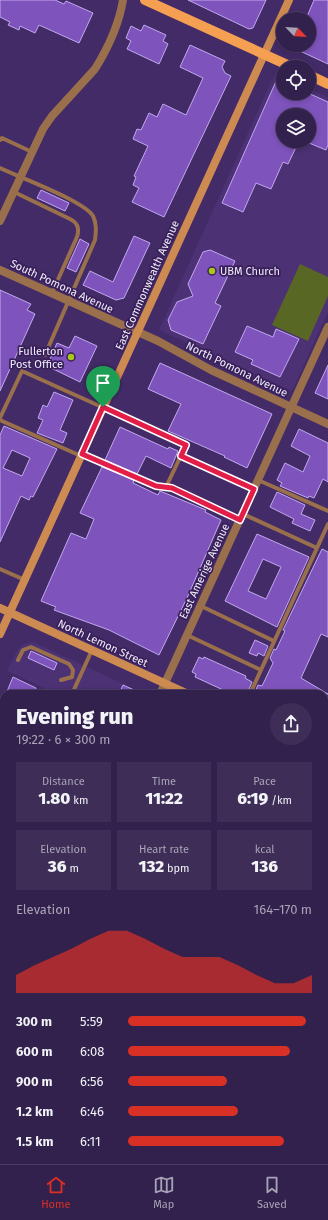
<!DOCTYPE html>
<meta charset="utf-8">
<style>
body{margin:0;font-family:"Fira Sans",sans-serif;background:#3d2d57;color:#f1f3f6;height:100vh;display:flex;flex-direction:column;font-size:15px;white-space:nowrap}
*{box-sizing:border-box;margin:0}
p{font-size:13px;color:#a8a3b6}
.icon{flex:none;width:22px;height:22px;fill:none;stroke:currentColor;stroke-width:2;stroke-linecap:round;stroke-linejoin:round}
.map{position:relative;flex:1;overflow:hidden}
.details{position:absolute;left:0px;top:690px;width:328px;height:474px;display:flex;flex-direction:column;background:#32204d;border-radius:12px 12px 0 0;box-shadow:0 2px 6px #0003,0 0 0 1px #4d3e65}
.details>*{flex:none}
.needle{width:26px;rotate:115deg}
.buttons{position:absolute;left:276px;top:12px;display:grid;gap:8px}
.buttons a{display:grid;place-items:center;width:40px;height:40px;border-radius:50%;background:#32204d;box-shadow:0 2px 6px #0003,0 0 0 1px #4d3e65;font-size:20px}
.pin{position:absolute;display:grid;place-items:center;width:34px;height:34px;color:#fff;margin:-41px -17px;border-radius:50% 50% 50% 0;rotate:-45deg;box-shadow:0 0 4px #0007}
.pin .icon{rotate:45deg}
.round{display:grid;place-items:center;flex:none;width:42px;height:42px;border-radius:21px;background:#3d2d57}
.head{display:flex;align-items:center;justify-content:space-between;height:68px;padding:0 16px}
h1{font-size:22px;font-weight:800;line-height:30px}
.figures{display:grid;grid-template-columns:repeat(3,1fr);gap:6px;height:68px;padding:4px 16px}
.figures div{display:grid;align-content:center;border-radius:0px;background:#3d2d57;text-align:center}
.figures b{font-size:17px;font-weight:800}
.figures small{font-size:11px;font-weight:400}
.figures p{font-size:11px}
.chart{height:112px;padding:8px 16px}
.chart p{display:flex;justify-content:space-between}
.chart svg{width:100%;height:72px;margin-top:4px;fill:#d93025;opacity:.7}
ul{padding:0 16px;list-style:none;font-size:13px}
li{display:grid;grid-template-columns:64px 48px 1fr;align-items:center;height:30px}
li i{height:10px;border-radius:5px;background:#d93025}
.tabs{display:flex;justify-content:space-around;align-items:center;height:56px;border-top:1px solid #4d3e65;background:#32204d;font-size:11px;color:#a8a3b6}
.tabs a{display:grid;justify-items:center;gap:2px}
.tabs .on{color:#d93025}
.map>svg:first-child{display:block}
</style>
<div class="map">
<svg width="328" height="1164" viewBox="0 0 328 1164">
<rect width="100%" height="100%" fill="#432b67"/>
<!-- built -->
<path fill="#4c3174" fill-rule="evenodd" d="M275,73L283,77V93H309V89L328,97V312L292,391L159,330ZM283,115H309V141H283Z
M33,642L145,694H91L81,689L72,694H57L7,671L18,649L24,644Z
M324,773L328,775V1164H300L302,1160H324Z"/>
<!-- green -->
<path fill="#596724" d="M300,264L328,277V296L308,341L272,325Z"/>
<!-- building -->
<path fill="#7e53bc" stroke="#c1a9ef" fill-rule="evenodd" d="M0,0H55L64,4L66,1L93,13L79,43L39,25L35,33L20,26L19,30L8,25L10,22L0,17Z
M188,0H266L253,28L249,29Z
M314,0H328V64L287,45H309V19H306Z
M144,25L166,35L163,41L168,44L159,64L127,49L131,41L126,38L131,26L141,31Z
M190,45L225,61L222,67L225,73L231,76L164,217L132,202L139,188L133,185L136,177L134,176L148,146L133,139L137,129L141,130L149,113L157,117L163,104L186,115L203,78L180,67Z
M277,79L283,82V93H308L328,102V145L326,150L309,143V115H283V141H299L288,164L283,162L271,189L256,183L243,212L222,203Z
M41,190L69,203L65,211L37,198Z
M134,236L150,243L124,298L116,300L83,285L90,271L113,282Z
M80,239L89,244L76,272L67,268Z
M210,250L235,261L215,303L221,306L203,344L171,330L168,320L177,302L193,296L188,284L203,252Z
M0,290L31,304L27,310L35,314L0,391Z
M247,326L273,337L276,329L299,339L280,377L251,364L253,360L235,352Z
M75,336L97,346L80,382L47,366L57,343L69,348Z
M160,363L272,414L247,468L224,457L225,456L168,431L181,404L148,389Z
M328,365V399L315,393Z
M54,392L73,400L60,430L67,433L63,443L37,433L43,420L38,418L43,405L47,407Z
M4,426L57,449L33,497L31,496L29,500L21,496L0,542V435ZM12,450L30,458L22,476L3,468Z
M120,427L168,449L169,447L178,451L171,468L146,456L137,474L105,460Z
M299,429L328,443V482L323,479L314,498L309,496L308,498L280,486L282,483L277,480L285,463L303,472L310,456L291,446Z
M102,467L134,480L133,483L158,495L160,491L206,510L205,512L221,520L187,598L159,655L109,630L54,610L56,607L41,601L71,533L86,539L94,519L80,513Z
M277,492L305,505L301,514L315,520L310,531L292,523L294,519L270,507Z
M257,534L309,557L277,627L225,601ZM263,559L281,567L266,599L248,591Z
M322,549L328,552V637L321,634L301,678L328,694H298L292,691L290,694H254L258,685L262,686L273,663L270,658L274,649L276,650L285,631L283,630Z
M255,640L268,646L264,656L258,653L257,656L249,653Z
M31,651L57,663L54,670L28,658Z
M199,657L203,659L204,657L246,676L245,678L252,682L247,694H232L195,677L196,674L192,672Z
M13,677L36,688L33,694H6Z
M123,685L143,694H119Z"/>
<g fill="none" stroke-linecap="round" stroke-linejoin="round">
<!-- lane -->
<path stroke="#996f4c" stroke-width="4" d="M0,140L2,138L32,152
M0,168C19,177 84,201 93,216C97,224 96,232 95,240L45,355
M14,192L68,218C77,222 80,227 77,237L52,293
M0,418L22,371L186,445L166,487
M0,420L81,456
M82,454L156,486L172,488L239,520
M181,456L254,489
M258,480L328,511
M243,514L317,548
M0,569L25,580
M201,606L274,641
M187,635L261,670
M18,660L23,650L31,647L69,664L73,670L72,677L61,680
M72,694L92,650
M250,694L328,524
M0,852L4,843
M35,1164L37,1160
M298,1164L299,1160"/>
<!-- street -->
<path stroke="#996f4c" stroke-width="8" d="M0,221L43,129L52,116L95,69C108,48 119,24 123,0
M0,270L158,341L211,370L328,424
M160,694L328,327
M324,726L328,717
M0,930L4,932
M0,1045L4,1036
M123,1164L125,1160"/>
<!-- secondary -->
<path stroke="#cd8a51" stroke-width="8" d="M0,608L188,694
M0,634L289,0
M324,757L328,758"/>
<!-- primary -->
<path stroke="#f59f53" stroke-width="10" d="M145,0L292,67
M309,75L328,84"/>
</g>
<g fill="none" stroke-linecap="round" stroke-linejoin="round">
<!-- route casing -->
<g stroke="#fff" stroke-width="8">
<path id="route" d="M103,407L186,445L181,456L254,489L240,520L172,488L156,486L82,454Z"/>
</g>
<!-- route -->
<use href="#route" stroke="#e11d48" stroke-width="5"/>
</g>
<!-- markers -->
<g fill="#aac719" stroke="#39205b" stroke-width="1.5">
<circle cx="212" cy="271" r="4"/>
<circle cx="71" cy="357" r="4"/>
</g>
<g text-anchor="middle" stroke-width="3.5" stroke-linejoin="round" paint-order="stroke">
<!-- poi labels -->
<g font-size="11" fill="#f1edfb" stroke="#39205b" text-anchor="start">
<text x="220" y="275">UBM Church</text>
<text x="63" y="355" text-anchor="end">Fullerton<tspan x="63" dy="13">Post Office</tspan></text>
</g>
<!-- street labels -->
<g font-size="11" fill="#f1edfb" stroke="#39205b">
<text transform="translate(147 285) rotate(-66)" y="4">East Commonwealth Avenue</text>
<text transform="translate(62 286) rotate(25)" y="4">South Pomona Avenue</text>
<text transform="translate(237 369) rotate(26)" y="4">North Pomona Avenue</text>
<text transform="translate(204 571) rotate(-65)" y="4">East Amerige Avenue</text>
<text transform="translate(103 643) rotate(25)" y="4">North Lemon Street</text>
</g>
</g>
</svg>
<div class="buttons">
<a><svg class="needle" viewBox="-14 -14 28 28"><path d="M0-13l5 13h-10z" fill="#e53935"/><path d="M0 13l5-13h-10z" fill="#a8a3b6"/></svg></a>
<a><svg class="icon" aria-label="locate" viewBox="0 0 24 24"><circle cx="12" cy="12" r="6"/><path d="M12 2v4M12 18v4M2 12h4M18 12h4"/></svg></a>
<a><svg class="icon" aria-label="layers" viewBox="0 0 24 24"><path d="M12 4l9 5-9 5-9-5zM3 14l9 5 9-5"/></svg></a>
</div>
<div class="pin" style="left:103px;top:407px;background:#1e9e55"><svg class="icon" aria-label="arrive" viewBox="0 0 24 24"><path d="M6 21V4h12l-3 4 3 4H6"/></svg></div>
<section class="details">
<div class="head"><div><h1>Evening run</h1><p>19:22 · 6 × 300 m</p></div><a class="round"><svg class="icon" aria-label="share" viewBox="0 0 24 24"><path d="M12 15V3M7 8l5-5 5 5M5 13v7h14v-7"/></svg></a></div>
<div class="figures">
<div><p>Distance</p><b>1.80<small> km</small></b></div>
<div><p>Time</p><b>11:22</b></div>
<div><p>Pace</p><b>6:19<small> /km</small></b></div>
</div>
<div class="figures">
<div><p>Elevation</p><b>36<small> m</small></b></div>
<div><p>Heart rate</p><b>132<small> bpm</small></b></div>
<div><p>kcal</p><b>136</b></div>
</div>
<div class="chart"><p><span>Elevation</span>164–170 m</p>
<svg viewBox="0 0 160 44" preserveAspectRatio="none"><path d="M0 44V33L10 27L20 22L30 17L40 11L50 6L60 6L70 11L80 17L90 22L100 22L110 22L120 27L130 33L140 38L150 38L160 33V44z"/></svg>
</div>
<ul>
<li><b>300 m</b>5:59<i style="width:97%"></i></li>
<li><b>600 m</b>6:08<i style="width:88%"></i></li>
<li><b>900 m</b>6:56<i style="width:54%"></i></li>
<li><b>1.2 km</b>6:46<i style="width:60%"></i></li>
<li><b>1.5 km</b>6:11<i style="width:85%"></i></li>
</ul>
</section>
</div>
<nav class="tabs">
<a class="on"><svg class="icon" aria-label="home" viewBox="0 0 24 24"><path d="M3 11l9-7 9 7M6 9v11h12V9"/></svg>Home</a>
<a><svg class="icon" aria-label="map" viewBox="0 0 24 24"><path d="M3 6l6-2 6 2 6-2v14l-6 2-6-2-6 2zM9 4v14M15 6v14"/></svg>Map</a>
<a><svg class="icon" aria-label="saved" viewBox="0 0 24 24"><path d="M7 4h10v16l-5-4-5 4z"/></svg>Saved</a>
</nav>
